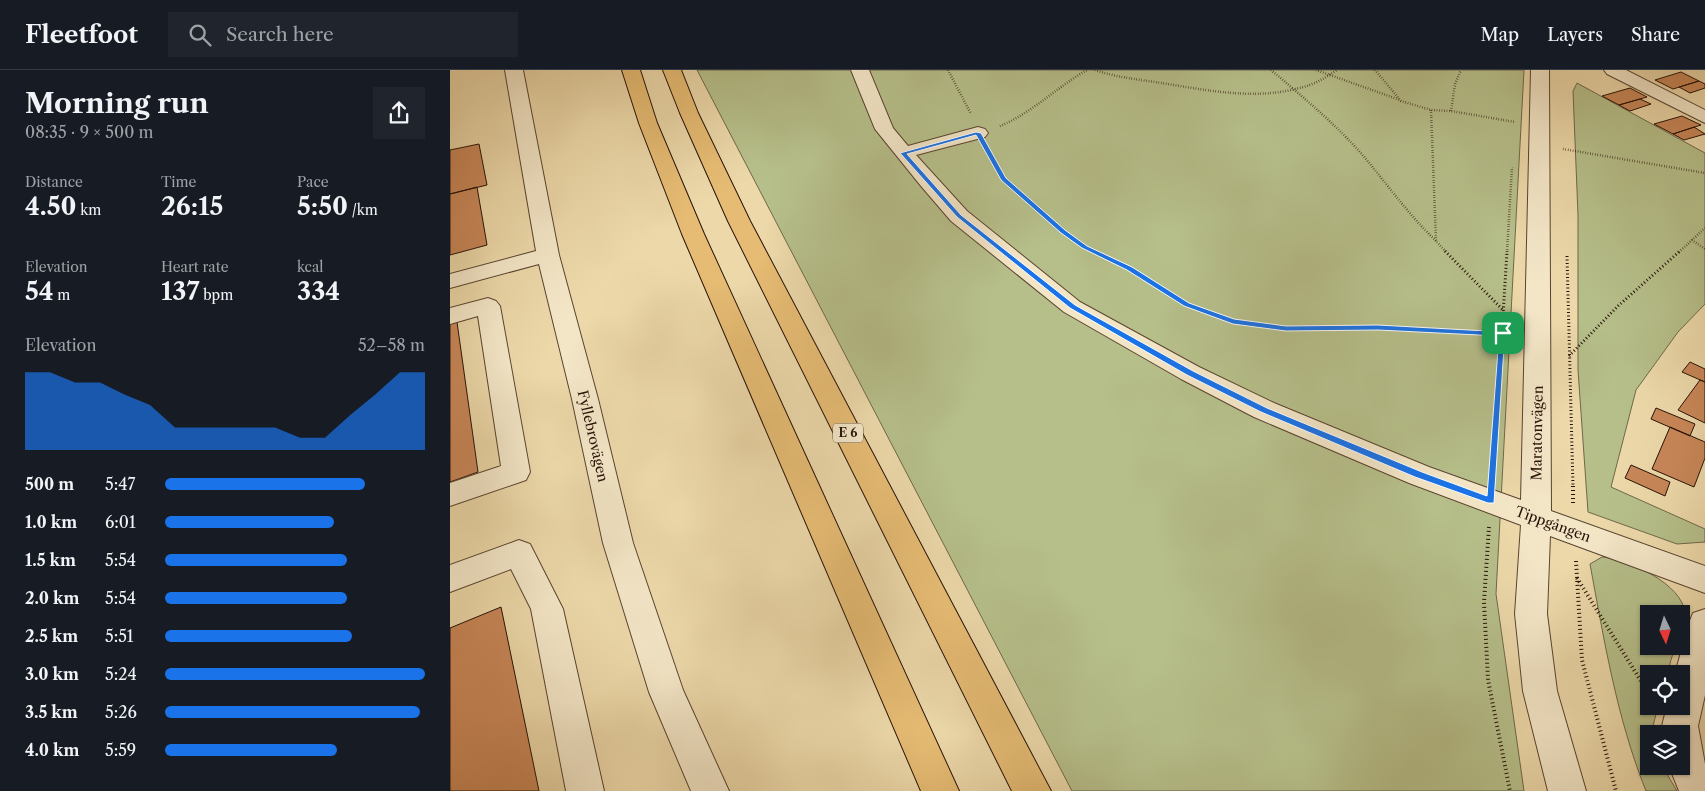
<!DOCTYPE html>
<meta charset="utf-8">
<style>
body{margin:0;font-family:"Libre Caslon Text",serif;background:#20242c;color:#f1f3f6;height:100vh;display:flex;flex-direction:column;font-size:19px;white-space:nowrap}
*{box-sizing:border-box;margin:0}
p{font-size:16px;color:#9ea1a6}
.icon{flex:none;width:28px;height:28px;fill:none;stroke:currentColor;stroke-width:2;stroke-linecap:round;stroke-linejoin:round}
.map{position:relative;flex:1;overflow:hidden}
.panel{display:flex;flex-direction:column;background:#171b24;width:450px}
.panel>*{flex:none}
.needle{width:32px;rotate:176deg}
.buttons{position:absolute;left:1190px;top:535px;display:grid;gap:10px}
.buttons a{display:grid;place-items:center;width:50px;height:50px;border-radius:0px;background:#171b24;box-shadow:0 1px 4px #0004;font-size:25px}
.pin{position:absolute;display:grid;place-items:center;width:42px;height:42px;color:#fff;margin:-21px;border-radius:10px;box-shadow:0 2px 8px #0006}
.round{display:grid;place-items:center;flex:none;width:52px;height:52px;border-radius:0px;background:#20242c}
.overview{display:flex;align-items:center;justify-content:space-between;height:85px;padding:0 25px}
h1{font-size:28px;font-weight:700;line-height:38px}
.metrics{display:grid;grid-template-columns:repeat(3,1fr);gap:8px;height:85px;padding:5px 25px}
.metrics div{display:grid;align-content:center}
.metrics b{font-size:25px;font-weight:700}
.metrics small{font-size:14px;font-weight:400}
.metrics p{font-size:14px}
.chart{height:140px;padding:10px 25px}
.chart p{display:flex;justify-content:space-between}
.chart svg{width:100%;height:90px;margin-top:5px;fill:#1a73e8;opacity:.7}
ul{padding:0 25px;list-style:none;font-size:16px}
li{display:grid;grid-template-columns:80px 60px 1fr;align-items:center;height:38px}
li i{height:12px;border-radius:6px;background:#1a73e8}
header{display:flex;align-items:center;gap:30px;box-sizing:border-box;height:70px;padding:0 25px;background:#171b24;border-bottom:1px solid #363941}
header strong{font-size:24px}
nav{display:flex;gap:28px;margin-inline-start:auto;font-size:18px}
.search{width:350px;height:45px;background:#20242c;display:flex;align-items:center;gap:12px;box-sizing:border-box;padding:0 18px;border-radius:0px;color:#9ea1a6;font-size:19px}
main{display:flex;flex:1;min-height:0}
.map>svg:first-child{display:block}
</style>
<header>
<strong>Fleetfoot</strong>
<div class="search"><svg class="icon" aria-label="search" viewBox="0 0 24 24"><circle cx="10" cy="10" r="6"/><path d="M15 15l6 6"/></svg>Search here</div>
<nav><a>Map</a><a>Layers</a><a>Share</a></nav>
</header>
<main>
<section class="panel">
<div class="overview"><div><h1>Morning run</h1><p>08:35 · 9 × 500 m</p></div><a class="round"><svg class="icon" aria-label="share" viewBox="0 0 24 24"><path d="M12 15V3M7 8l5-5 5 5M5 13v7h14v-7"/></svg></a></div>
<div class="metrics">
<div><p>Distance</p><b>4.50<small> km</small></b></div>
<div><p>Time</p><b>26:15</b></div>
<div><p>Pace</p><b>5:50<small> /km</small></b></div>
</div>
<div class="metrics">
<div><p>Elevation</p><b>54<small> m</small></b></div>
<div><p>Heart rate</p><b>137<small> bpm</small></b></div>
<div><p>kcal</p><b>334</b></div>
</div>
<div class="chart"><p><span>Elevation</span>52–58 m</p>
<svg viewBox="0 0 160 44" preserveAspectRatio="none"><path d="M0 44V6L10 6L20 11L30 11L40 17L50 22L60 33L70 33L80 33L90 33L100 33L110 38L120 38L130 27L140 17L150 6L160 6V44z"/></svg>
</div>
<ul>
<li><b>500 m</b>5:47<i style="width:77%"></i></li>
<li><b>1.0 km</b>6:01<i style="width:65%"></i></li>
<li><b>1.5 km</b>5:54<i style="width:70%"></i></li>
<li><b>2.0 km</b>5:54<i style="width:70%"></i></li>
<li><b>2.5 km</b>5:51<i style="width:72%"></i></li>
<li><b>3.0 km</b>5:24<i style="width:100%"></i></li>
<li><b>3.5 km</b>5:26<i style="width:98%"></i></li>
<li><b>4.0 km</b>5:59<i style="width:66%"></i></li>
</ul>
</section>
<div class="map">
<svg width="1255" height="721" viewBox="0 0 1255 721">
<rect width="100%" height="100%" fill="#ecd8a9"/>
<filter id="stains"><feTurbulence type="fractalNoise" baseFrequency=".004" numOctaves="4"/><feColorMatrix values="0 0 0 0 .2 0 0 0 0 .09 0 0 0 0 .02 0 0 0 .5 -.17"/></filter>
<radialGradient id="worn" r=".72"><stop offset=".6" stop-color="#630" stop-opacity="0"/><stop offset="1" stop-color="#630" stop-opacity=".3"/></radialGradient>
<!-- green -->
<path fill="#b6bf8a" stroke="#6f6849" d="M247,0H1074L1046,524L1074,721H622Z
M1127,13L1255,83V234L1228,262L1186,320L1161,417L1255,459V472L1227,474L1138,442L1128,300V145L1123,21Z
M1152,487C1177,489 1234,514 1235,544C1235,547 1232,552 1231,555V544H1199V576H1225L1217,604H1199V636H1208L1201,664H1199V696H1212L1227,721H1196C1167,649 1154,570 1140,494Z"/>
<!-- building -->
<path fill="#c88758" stroke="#281208" d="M1231,2L1249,11L1223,19L1205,10Z
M1249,11L1255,14V18L1240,23L1229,17Z
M1180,18L1197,27L1169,35L1152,26Z
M1190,29L1201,34L1180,41L1169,35Z
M1232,46L1251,55L1223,64L1204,54Z
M1244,57L1255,64L1234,70L1223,64Z
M29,74L37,115L0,124V80Z
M27,117L37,175L0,185V124Z
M7,252L28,402L0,412V254Z
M1240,292L1255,299V312L1232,302Z
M1250,310L1255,312V353L1228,340Z
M1206,338L1245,354L1240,366L1201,349Z
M1220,357L1255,372V388L1244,417L1202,399Z
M1181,395L1220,412L1215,426L1175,408Z
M51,537L89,721H0V558Z"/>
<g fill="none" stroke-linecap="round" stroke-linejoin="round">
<!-- minor casing -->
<g stroke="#594430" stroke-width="2">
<path id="minor" d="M55,0H73L109,185L148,329L183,473L233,620L279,721H241L199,622L153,473L122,329L89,194L0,218V204L86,181Z
M401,0H419L443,58L458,76L528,57L535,59L538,63L535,67L466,85L517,141L630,232L749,297L824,333L979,397L1071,430L1081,0H1099L1101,441L1255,496V523L1100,466L1097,544L1107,621L1136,721H1098L1073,621L1065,544L1071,455L959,413L804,347L731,309L614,242L501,151L471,116L425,59Z
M1154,0H1176L1255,40V53L1157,4Z
M38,228L46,231L50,236L80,402L76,410L0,436V413L51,396L28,246L0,254V238Z
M69,470L80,474L113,539L154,721H116L81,539L61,499L0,522V495Z
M1255,539V625L1248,656L1255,694V721H1229L1219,696H1231V664H1213L1212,656L1217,636H1231V604H1225L1239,553L1243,543Z"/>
</g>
<!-- highway casing -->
<g stroke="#281208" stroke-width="2">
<path id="highway" d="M172,0H190L207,53L254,164L509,721H471L232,164L189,53Z
M213,0H231L248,43L300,151L601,721H562L278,151L230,43Z"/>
</g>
<!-- path-far2 -->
<path stroke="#281208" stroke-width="2.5" stroke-dasharray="0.5 2" stroke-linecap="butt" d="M498,0L521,44
M645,0C665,7 685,9 705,12C751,19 803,31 849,18C864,15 875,8 887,0
M821,0C854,28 888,56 916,89C939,117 960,146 986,171
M866,0L950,30
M925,0L951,31L981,40L1001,41L1065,52
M981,40L986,171L996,182
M1001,41L1005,14L1011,0
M550,56C582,43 607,17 637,0
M1113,79L1255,103
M536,80L554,108L613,161L634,177L644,182
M1242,170L1255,179
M1057,182L1062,97
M1229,182L1255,158"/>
<!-- path-far1 -->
<path stroke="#281208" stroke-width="3" stroke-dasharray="1 2.5" stroke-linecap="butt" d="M642,181L679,198L737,234L783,251L836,258H928L1053,263
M995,181L1054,241
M1117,186L1123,417
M1119,286L1168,236L1230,181
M1043,405L1057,181"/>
<!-- path -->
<path stroke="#281208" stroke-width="4" stroke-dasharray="1 3" stroke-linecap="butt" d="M1123,416V435
M1039,457L1034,532L1038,610L1060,721
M1126,491L1132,590L1166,721
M1127,508L1199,624"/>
<!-- minor -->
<use href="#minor" fill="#f3e6c7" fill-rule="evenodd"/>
<!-- highway -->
<use href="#highway" fill="#e6bc74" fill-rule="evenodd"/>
</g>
<!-- route -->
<path fill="#1a73e8" stroke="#fff" fill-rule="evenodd" d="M526,62L531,63L556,108L615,160L637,176L682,197L739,233L784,249L836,256L928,255L1055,262L1044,433H1038L965,407L811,342L737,305L620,238L507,147L450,83ZM526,65L551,110L611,163L632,178L677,200L734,236L783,254L836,261L928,260L1049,266L1037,426L972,402L817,338L743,301L625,235L511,145L457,84Z"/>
<g text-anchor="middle" stroke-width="4" stroke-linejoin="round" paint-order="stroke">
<!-- shield labels -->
<rect fill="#f3e6c7" stroke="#655241" stroke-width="1" x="383" y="353.5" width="30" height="19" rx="4"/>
<g font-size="12" font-weight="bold" fill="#281208">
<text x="398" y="367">E 6</text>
</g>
<!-- street labels -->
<g font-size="14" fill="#281208" stroke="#f3e6c7">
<text transform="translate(1087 363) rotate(-89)" y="5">Maratonvägen</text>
<text transform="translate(143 366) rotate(77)" y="5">Fyllebrovägen</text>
<text transform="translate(1103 454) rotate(20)" y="5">Tippgången</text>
</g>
</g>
<rect width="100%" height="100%" filter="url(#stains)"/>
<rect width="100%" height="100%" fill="url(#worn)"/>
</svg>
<div class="buttons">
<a><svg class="needle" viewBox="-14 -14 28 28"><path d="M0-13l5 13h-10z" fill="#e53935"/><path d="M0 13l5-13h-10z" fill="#9ea1a6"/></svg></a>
<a><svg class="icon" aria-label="locate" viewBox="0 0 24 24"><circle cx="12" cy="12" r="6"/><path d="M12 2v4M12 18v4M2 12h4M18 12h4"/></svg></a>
<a><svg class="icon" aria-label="layers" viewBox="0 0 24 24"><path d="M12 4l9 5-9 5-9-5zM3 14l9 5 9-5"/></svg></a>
</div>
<div class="pin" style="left:1053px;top:263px;background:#1e9e55"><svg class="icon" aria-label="arrive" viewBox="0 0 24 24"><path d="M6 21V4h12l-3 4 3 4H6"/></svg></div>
</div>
</main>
